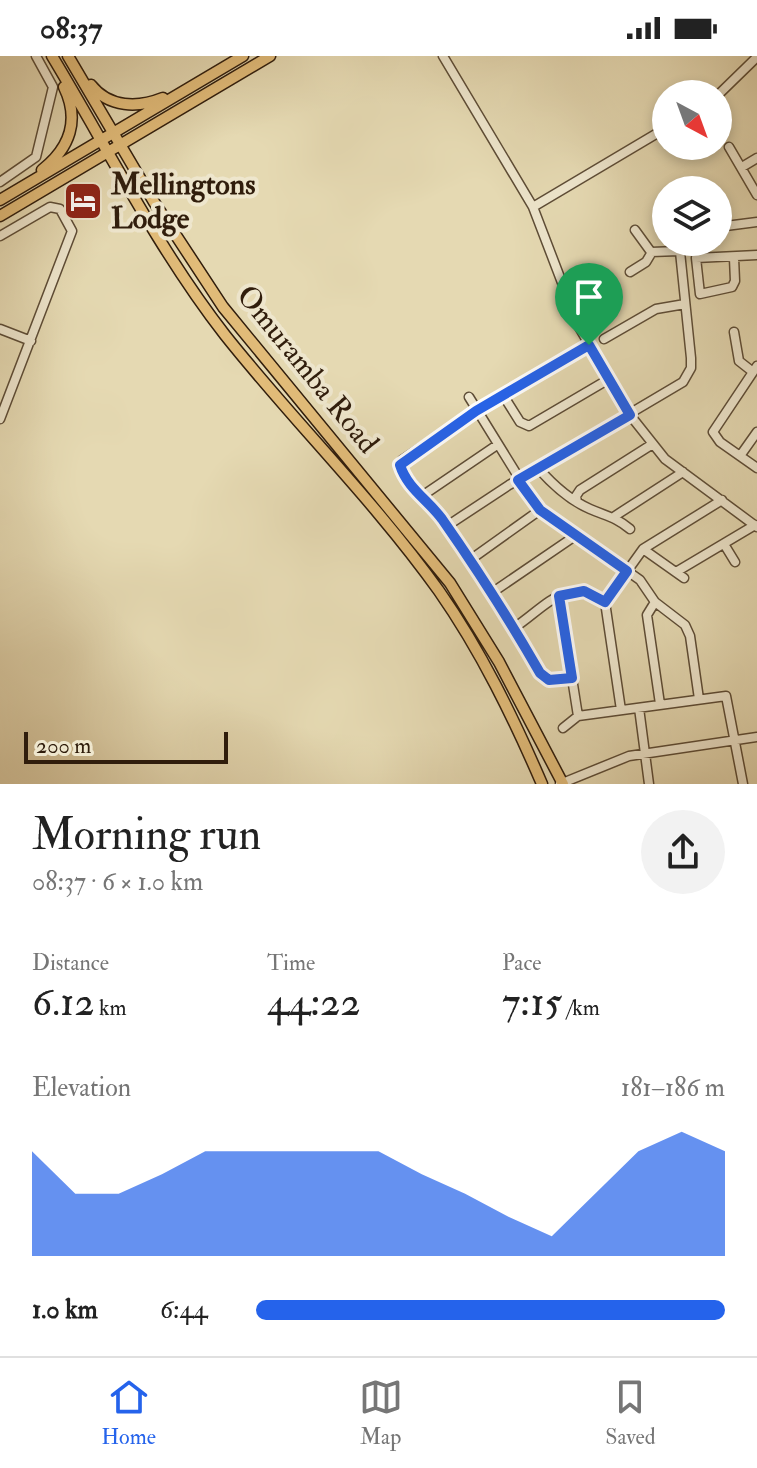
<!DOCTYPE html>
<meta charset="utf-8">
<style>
body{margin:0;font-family:"IM FELL Double Pica",serif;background:#f2f2f2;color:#222;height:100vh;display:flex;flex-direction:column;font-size:30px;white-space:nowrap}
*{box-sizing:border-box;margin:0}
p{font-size:26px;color:#767676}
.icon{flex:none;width:44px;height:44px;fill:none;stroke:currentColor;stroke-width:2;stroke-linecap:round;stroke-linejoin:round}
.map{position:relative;height:728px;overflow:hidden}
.side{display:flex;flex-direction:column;background:#fff;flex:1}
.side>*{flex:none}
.needle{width:52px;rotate:139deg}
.fabs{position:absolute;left:652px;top:24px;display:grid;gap:16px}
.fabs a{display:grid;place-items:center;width:80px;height:80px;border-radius:50%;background:#fff;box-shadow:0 4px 12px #0003;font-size:40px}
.scale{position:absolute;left:24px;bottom:20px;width:204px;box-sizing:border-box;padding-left:8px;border:4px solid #301d0c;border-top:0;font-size:22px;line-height:28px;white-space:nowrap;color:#301d0c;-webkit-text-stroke:6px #eee6cd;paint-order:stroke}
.pin{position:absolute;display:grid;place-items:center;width:68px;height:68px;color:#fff;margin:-82px -34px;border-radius:50% 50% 50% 0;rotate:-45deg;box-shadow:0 0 8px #0007}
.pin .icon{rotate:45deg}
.round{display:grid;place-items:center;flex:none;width:84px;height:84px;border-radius:42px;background:#f2f2f2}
.headline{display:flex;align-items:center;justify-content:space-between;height:136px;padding:0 32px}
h1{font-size:44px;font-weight:600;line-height:60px}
.metrics{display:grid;grid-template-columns:repeat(3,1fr);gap:12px;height:136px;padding:8px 32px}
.metrics div{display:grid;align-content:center}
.metrics b{font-size:40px;font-weight:600}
.metrics small{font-size:22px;font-weight:400}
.metrics p{font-size:22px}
.chart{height:224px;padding:16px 32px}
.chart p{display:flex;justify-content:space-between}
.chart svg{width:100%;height:144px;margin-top:8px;fill:#2563eb;opacity:.7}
ul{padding:0 32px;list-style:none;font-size:26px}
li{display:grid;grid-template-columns:128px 96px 1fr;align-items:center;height:60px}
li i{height:20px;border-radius:10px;background:#2563eb}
.status{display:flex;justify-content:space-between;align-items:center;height:56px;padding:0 40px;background:#fff;direction:ltr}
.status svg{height:22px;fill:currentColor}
.tab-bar{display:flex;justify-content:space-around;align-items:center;height:112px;border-top:2px solid #e0e0e0;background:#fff;font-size:22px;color:#767676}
.tab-bar a{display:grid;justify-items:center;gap:4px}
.tab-bar .on{color:#2563eb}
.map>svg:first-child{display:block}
</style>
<div class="status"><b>08:37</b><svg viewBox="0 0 49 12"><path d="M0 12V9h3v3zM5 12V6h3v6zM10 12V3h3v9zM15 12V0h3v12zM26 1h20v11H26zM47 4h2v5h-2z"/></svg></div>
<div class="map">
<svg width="757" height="728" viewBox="0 0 757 728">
<rect width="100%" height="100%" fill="#e5d9b2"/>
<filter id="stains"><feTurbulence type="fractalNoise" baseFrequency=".0025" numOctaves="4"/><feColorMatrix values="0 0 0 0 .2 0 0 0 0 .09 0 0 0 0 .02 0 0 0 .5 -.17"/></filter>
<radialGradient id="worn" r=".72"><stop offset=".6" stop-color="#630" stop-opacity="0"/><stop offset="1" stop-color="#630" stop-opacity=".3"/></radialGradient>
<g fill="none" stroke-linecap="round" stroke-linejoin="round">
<!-- minor casing -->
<g stroke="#5d4c36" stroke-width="11">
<path id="minor" d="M443,0L533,151L579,271L630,359L665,403L757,471
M718,39L757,1
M729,91L757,139
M742,111L757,102
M0,126L36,101L53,31L36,0
M720,146L722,170
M533,151L666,72
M718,171L757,166
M635,174L651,196L679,195
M0,180L50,151L60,153L72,175L0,363
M734,202L735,225L732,231L700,238L696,202L757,199
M630,216L646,206L652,196
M0,273L31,285
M734,276L739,305L753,316
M604,283L656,253L685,248
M757,310L713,376L720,386L757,412
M503,339L520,366L529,370L609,323
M469,341L537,451L640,524L655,546L685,569L690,580L699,643
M497,389L422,440L401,413L402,404L476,355L589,289
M740,400L757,376
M538,412C553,429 569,444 590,453C606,460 616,461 630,473
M422,440L447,470L509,429L683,326L691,312V302L679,186
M577,446L576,440L580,434L651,389
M615,460L683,416
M447,470L470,504L540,454
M724,488L735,506
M643,493L684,522
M470,504L493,536L545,623L572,622
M676,516L755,469
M493,536L575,480
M559,540L578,660
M605,546L643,493L722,444
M605,546L621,654
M655,546L647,559L660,648
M514,572C549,548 563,522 605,546
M639,652L649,728
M563,672L578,660L726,640L743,728
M560,728L629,700L757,681"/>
</g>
<!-- major casing -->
<g stroke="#301d0c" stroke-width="13">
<path id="major" d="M52,0C108,93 158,193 225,279C294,366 374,444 439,535C481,595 513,661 542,728
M68,0L154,146L223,251L450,527L499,606L563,728
M91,29C109,52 138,52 163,42
M42,114C70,92 80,64 64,31
M0,144L243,0
M0,160L270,0"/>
</g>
<!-- minor -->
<use href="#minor" stroke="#eee6cd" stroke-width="8"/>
<!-- major -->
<use href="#major" stroke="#e2bc79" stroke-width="10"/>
</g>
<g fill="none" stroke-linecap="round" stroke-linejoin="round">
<!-- route casing -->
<g stroke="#fff" stroke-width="16">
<path id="route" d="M589,289L630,359L518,424L540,454L627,515L605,546L584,535L559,540L572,622L549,624L540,617C509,563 477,513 442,463C428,444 407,432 400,409L476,355Z"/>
</g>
<!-- route -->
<use href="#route" stroke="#2563eb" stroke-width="10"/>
</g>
<!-- icons -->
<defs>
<g id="hotel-square" transform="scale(2)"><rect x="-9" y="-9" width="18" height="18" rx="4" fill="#8f2418" stroke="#eee6cd"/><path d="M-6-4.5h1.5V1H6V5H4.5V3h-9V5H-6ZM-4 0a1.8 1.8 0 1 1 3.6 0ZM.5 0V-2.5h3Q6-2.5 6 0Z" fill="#fff"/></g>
</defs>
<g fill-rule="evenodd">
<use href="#hotel-square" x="83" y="145"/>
</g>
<g text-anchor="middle" stroke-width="8" stroke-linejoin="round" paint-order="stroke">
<!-- poi labels -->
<g font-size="30" font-weight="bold" fill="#301d0c" stroke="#eee6cd" text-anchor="start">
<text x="111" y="138">Mellingtons<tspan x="111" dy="34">Lodge</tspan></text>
</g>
<!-- street labels -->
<g font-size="30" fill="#301d0c" stroke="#eee6cd">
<text transform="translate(308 313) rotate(51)" y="10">Omuramba Road</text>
</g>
</g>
<rect width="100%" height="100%" filter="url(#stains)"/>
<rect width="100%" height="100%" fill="url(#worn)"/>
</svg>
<div class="fabs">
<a><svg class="needle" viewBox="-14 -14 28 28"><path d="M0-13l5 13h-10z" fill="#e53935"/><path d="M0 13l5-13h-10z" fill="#767676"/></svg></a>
<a><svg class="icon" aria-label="layers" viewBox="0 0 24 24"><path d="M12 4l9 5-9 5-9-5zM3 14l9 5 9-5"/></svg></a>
</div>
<div class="scale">200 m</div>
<div class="pin" style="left:589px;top:289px;background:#1e9e55"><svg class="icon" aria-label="arrive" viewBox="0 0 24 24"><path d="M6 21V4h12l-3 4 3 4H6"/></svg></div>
</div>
<section class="side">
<div class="headline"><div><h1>Morning run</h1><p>08:37 · 6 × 1.0 km</p></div><a class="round"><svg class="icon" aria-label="share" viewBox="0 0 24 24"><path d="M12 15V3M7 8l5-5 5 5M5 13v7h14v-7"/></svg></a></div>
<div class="metrics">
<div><p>Distance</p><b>6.12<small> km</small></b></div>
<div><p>Time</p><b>44:22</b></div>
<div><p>Pace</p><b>7:15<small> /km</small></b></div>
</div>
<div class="chart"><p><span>Elevation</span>181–186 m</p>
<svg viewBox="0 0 160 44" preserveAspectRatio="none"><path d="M0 44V12L10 25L20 25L30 19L40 12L50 12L60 12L70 12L80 12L90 19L100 25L110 32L120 38L130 25L140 12L150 6L160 12V44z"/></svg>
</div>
<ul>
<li><b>1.0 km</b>6:44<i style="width:100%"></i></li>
</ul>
</section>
<nav class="tab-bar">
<a class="on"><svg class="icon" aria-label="home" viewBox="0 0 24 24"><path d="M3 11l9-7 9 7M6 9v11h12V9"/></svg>Home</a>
<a><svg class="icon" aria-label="map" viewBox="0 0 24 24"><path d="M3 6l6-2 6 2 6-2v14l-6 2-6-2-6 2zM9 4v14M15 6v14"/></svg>Map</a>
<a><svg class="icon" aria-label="saved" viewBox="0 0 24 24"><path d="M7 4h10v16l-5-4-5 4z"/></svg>Saved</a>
</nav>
